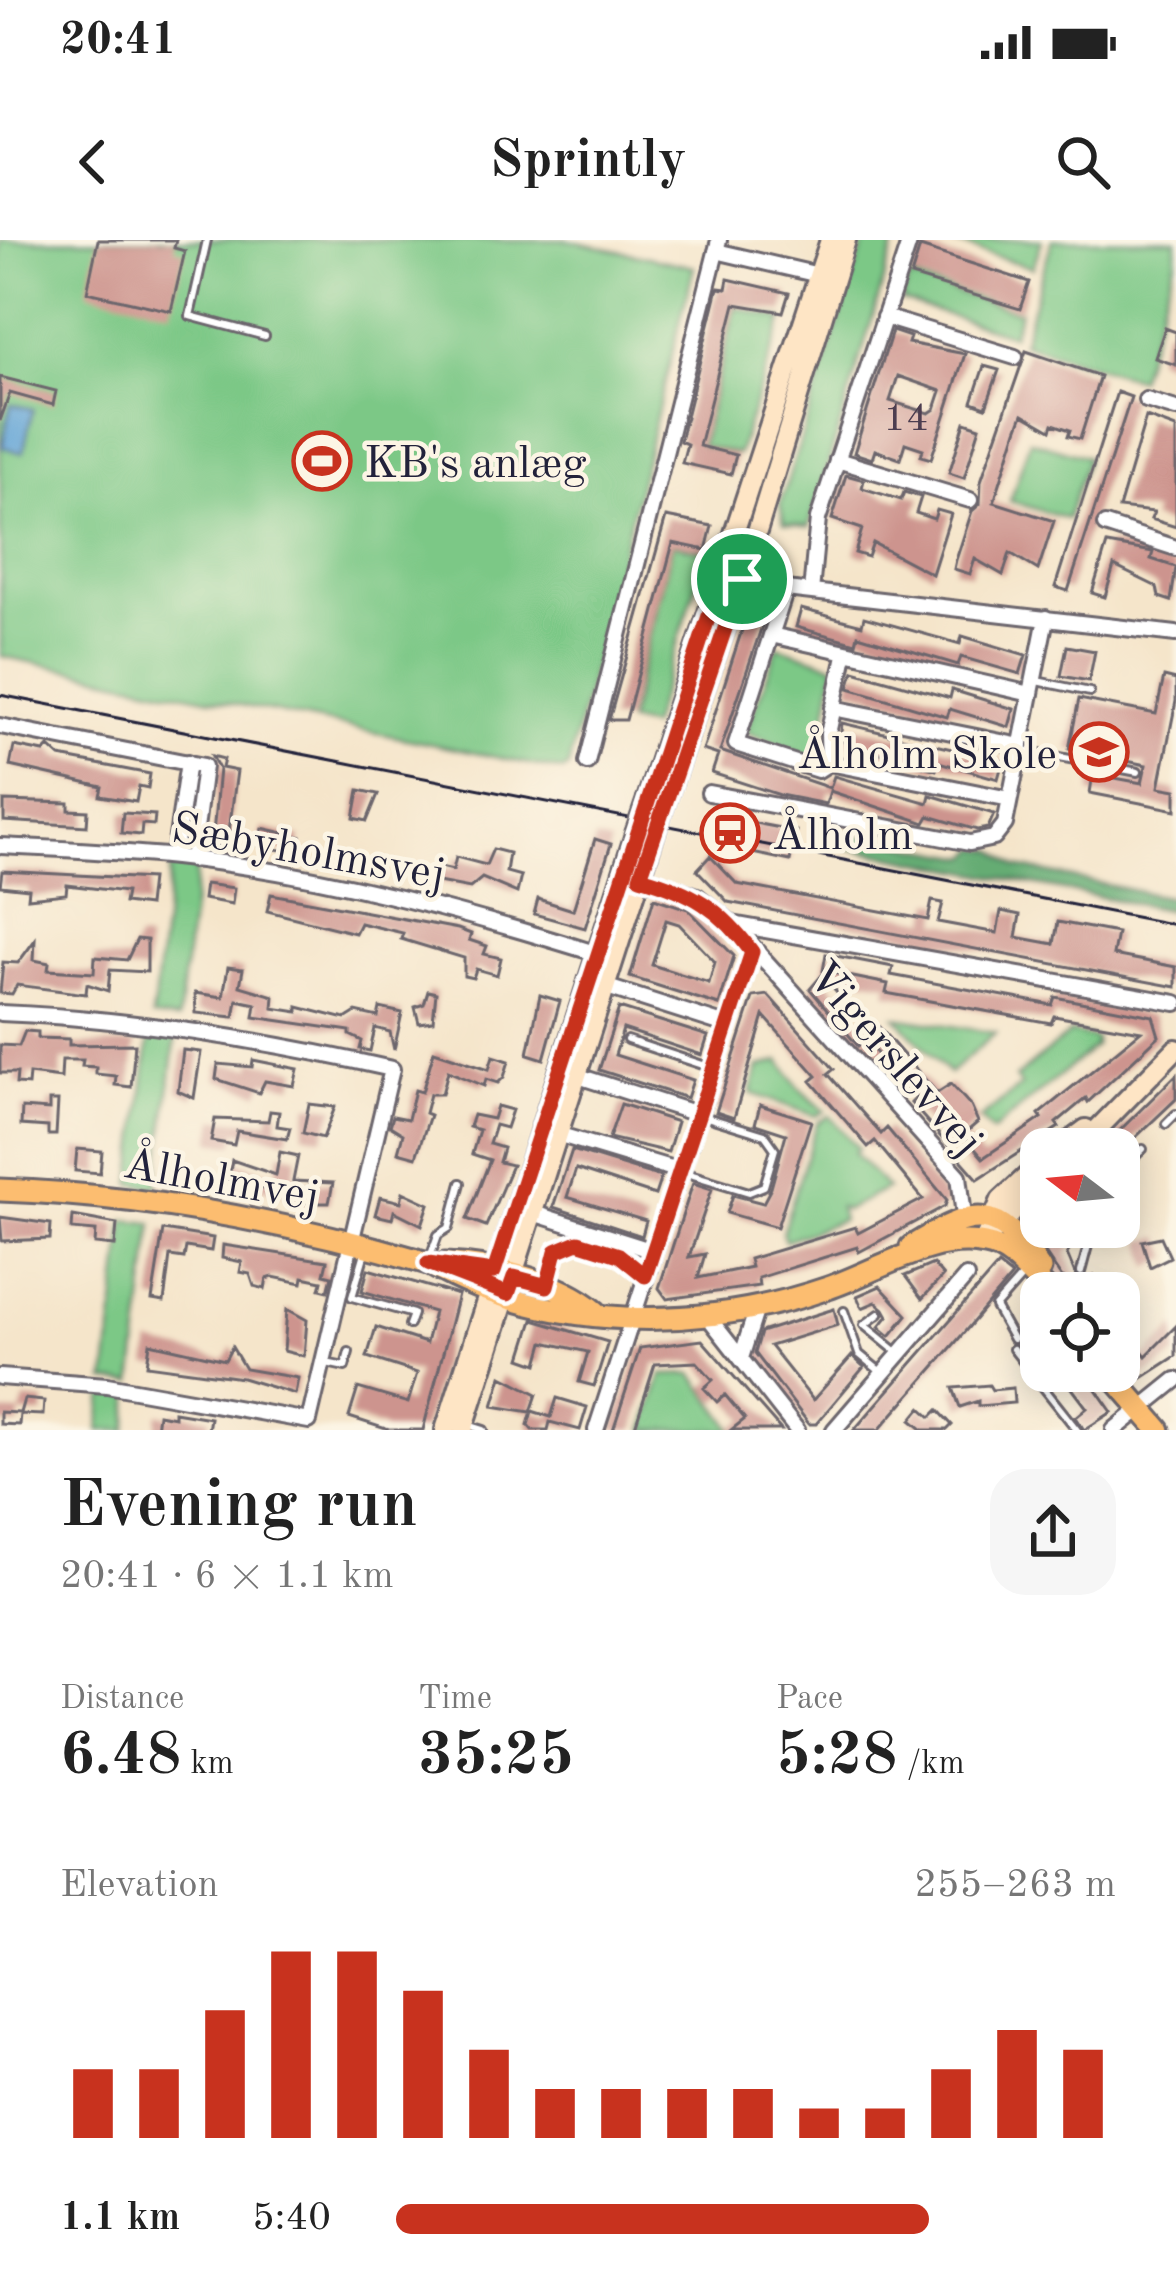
<!DOCTYPE html>
<meta charset="utf-8">
<style>
body{margin:0;font-family:"Old Standard TT",serif;background:#f6f6f6;color:#222;height:100vh;display:flex;flex-direction:column;font-size:45px;white-space:nowrap}
*{box-sizing:border-box;margin:0}
p{font-size:39px;color:#767676}
.icon{flex:none;width:66px;height:66px;fill:none;stroke:currentColor;stroke-width:2;stroke-linecap:round;stroke-linejoin:round}
.map{position:relative;height:1190px;overflow:hidden}
.side{display:flex;flex-direction:column;background:#fff;flex:1}
.side>*{flex:none}
.needle{width:78px;rotate:286deg}
.buttons{position:absolute;left:1020px;top:888px;display:grid;gap:24px}
.buttons a{display:grid;place-items:center;width:120px;height:120px;border-radius:24px;background:#fff;box-shadow:0 6px 30px #0003;font-size:60px}
.pin{position:absolute;display:grid;place-items:center;width:102px;height:102px;color:#fff;margin:-51px;border:6px solid #fff;border-radius:50%;box-shadow:0 3px 12px #0007}
.round{display:grid;place-items:center;flex:none;width:126px;height:126px;border-radius:36px;background:#f6f6f6}
.headline{display:flex;align-items:center;justify-content:space-between;height:204px;padding:0 60px}
h1{font-size:66px;font-weight:600;line-height:90px}
.stats{display:grid;grid-template-columns:repeat(3,1fr);gap:18px;height:204px;padding:12px 60px}
.stats div{display:grid;align-content:center}
.stats b{font-size:60px;font-weight:600}
.stats small{font-size:33px;font-weight:400}
.stats p{font-size:33px}
.chart{height:336px;padding:24px 60px}
.chart p{display:flex;justify-content:space-between}
.chart svg{width:100%;height:216px;margin-top:12px;stroke:#c8321e;stroke-width:6}
ul{padding:0 60px;list-style:none;font-size:39px}
li{display:grid;grid-template-columns:192px 144px 1fr;align-items:center;height:90px}
li i{height:30px;border-radius:15px;background:#c8321e}
.status{display:flex;justify-content:space-between;align-items:center;height:84px;padding:0 60px;background:#fff;direction:ltr}
.status svg{height:33px;fill:currentColor}
header{display:flex;justify-content:space-between;align-items:center;height:156px;padding:0 60px;background:#fff;font-size:54px;font-weight:600}
.map>svg:first-child{display:block}
</style>
<div class="status"><b>20:41</b><svg viewBox="0 0 49 12"><path d="M0 12V9h3v3zM5 12V6h3v6zM10 12V3h3v9zM15 12V0h3v12zM26 1h20v11H26zM47 4h2v5h-2z"/></svg></div>
<header><svg class="icon" aria-label="back" viewBox="0 0 24 24"><path d="M15 5l-7 7 7 7"/></svg>Sprintly<svg class="icon" aria-label="search" viewBox="0 0 24 24"><circle cx="10" cy="10" r="6"/><path d="M15 15l6 6"/></svg></header>
<div class="map">
<svg width="1176" height="1190" viewBox="0 0 1176 1190">
<rect width="100%" height="100%" fill="#fcf5e5"/>
<filter id="ink" filterUnits="userSpaceOnUse"><feTurbulence type="fractalNoise" baseFrequency=".00833" numOctaves="2"/><feDisplacementMap in="SourceGraphic" scale="24" xChannelSelector="R" yChannelSelector="G"/><feConvolveMatrix kernelMatrix="1 2 1 2 8 2 1 2 1" color-interpolation-filters="sRGB"/></filter>
<filter id="wash" filterUnits="userSpaceOnUse"><feTurbulence type="fractalNoise" baseFrequency=".004" numOctaves="4" result="noise"/><feDisplacementMap in="SourceGraphic" scale="48" xChannelSelector="R" yChannelSelector="G"/><feGaussianBlur stdDeviation="2.7" result="paint"/><feColorMatrix in="noise" values="0 0 0 0 0 0 0 0 0 0 0 0 0 0 0 0 0 1.4 0 .05"/><feComposite in="paint" operator="in"/></filter>
<g filter="url(#wash)">
<rect width="100%" height="100%" fill="#f5e5ca"/>
<!-- green -->
<path fill="#7cc886" stroke="#4f7560" stroke-width="3" d="M0,0H568L694,27L568,527L563,531L1,416Z
M865,0H896L809,287L784,283L780,264Z
M944,0H1042L1033,28Z
M1052,0H1176V19L1138,139L1022,103Z
M909,38L1020,72L1012,95L902,61Z
M736,67L783,79L738,214L701,206Z
M1030,200L1087,217L1067,279L1010,261Z
M673,304L707,312L650,487L628,482Z
M778,406L835,425L819,521L746,492Z
M171,625L197,628L178,780L152,777Z
M896,777L996,793L949,834Z
M150,792L176,795L157,947L132,944Z
M1071,792L1096,799L1095,806L992,892L980,879L1021,846L1015,838Z
M780,821L801,850L825,871L816,876L751,853L759,827Z
M830,876L858,908L854,913L887,948L846,970L839,967L842,980L785,1001L782,993L817,883Z
M125,980L153,983L133,1143L106,1141Z
M693,1134L734,1190H644L662,1135Z
M104,1154L131,1156L127,1190H99Z"/>
<!-- forest -->
<path fill="#65ac73" stroke="#446757" stroke-width="3" d="M839,593L969,617L979,608L995,610L1018,627L1176,659V672L837,606Z"/>
<!-- water -->
<path fill="#64a5d7" stroke="#436489" stroke-width="3" d="M11,164L33,169L23,213L2,207Z"/>
<g id="blocks">
<!-- building -->
<path fill="#cd948e" fill-rule="evenodd" d="M98,0H176L174,8L185,11L171,71L87,52Z
M920,7L1029,42L1020,69L911,36Z
M728,39L789,53L783,72L735,64L699,206L736,215L731,234L682,223L687,204L680,201L718,48L726,49Z
M1165,88L1176,92V125L1155,118Z
M892,91L910,97L908,103L965,114L931,219L921,216L923,209L905,203L900,219L875,210L872,219L854,213ZM898,136L941,151L935,169L929,173L890,161Z
M1026,111L1100,136L1080,199L1068,196L1070,190L1053,184L1051,190L1023,174L1017,190L994,262L1054,281L1038,330L1010,313L1003,335L975,319L970,334L954,329L956,320L972,271L980,264L981,241Z
M984,126L999,130L986,167L972,162Z
M0,137L56,151L53,165L10,153L0,181Z
M1117,152L1131,157L1068,351L1055,347Z
M1146,177L1176,188V287L1151,279L1154,272L1119,268Z
M965,182L980,187L964,238L949,233Z
M846,235L864,240L862,248L901,260L904,252L921,257L916,273L934,279L937,270L951,274L932,334L873,303L868,317L855,313L862,289L832,279Z
M666,277L712,286L706,310L673,303L626,480H609Z
M1107,304L1153,312L1151,319L1176,327L1171,361L1159,357L1157,347L1114,326L1105,357L1092,353Z
M750,365L767,371L720,511L830,548L834,536L928,563L930,555L994,574L988,588L977,590L929,576L925,583L830,551L826,564L780,555L712,533L718,515L703,510Z
M801,369L862,385L864,377L960,404L962,396L1026,415L1020,434L961,417L958,425L858,395L856,403L796,387Z
M1067,406L1095,411L1089,441L1061,436Z
M854,431L950,458L952,450L1014,469L1009,487L950,469L947,477L849,448Z
M1164,437L1176,440V461L1159,547L1176,550V570L1090,553L1093,534L1142,543L1146,525L1069,509L1079,459L1156,474Z
M842,483L1003,521L998,539L939,522L936,530L840,501Z
M14,506L44,512L49,507L60,517L150,534L148,548L139,546L136,562L100,556L102,547L10,526Z
M212,516L224,519L222,528L237,531L229,591L235,592L228,607L212,605L219,529Z
M359,550L378,554L367,581L354,578Z
M4,561L69,563V570L88,571L87,586L4,581Z
M123,573L155,575L154,585L142,584L141,595L121,593Z
M744,581L796,591L790,621L738,610Z
M262,588L301,597L298,613L259,606Z
M595,599L611,604L585,688L534,674L538,659L573,670Z
M493,609L509,613L506,632L521,636L517,653L482,638L470,648L433,641L436,626L453,630L456,617L486,625Z
M710,616L737,644L928,680L932,661L943,663L938,682L997,693L1001,671L1020,675L1016,697L1054,704L1058,682L1117,693L1113,715L1176,727V747L728,662L697,630Z
M2,631L151,639L148,666L124,663L126,652L67,645L66,654L28,658L29,649L0,646Z
M205,644L234,648L232,664L203,659Z
M271,654L458,689L471,694L469,700L487,706L484,714L501,718L497,735L476,729L473,738L464,736V718L401,699L403,693L360,683L355,693L267,671Z
M654,658L688,669L734,716L719,765L630,737ZM666,680L679,684L715,722L709,743L652,725Z
M137,699L147,700V732L110,730L108,751L87,744L86,754L17,745L12,754L0,753L3,722L18,723L35,700L34,720L49,723L48,730L94,733L95,717L127,720Z
M826,714L893,727L891,735L1052,765L1055,757L1153,776L1159,796L1088,862L1086,858L1056,883L1059,887L978,939L911,863L916,858L865,800L858,806L810,749L822,735L873,793L879,787L937,853L951,844L971,866L978,882L963,895L983,918L1042,878L1039,874L1141,791L1054,776L1051,783L886,753L888,744L823,731Z
M228,727L243,729L240,746L274,756L273,768L298,772V767L345,779L356,772L378,777L380,768L402,773L394,810L390,792L375,788L370,811L360,809L362,801L350,795V791L254,777L256,764L237,760L234,777L196,773L195,753L223,757Z
M428,751L436,753L433,781L419,783L415,767L424,764Z
M540,755L560,761L544,819L528,814Z
M768,755L834,829L828,834L881,894L887,888L947,960L945,966L859,1012L857,1007L758,1038L759,1046L667,1059L659,1048L693,943L712,949L689,1017L705,1014L698,1038L751,1027L749,1019L855,987L858,993L923,959L875,901L868,907L811,841L817,836L764,776L734,878L716,872L753,757Z
M619,768L708,796L702,815L623,789L620,799L615,815L693,840L687,858L599,830Z
M25,791L38,792V798L69,799V805L135,804L131,847L115,845L116,836L96,834V827L82,826L83,820H62L61,838L29,834L28,845L16,844L17,833H0V805L19,806Z
M183,810L201,812L194,858L178,851Z
M434,811L489,829L493,816L509,821L504,837L498,843L486,839L484,846L448,831L442,854H430L425,873L430,875L416,917L398,912L403,894L390,886L393,876L408,879L415,850L422,852Z
M253,820L298,829L294,846L265,841L259,853L216,839L218,824L252,827Z
M1176,835V859L1119,913L1109,901Z
M49,861H58L56,895H48V887L21,885L22,868L49,870Z
M309,864L335,867L323,898L303,893Z
M621,864L677,882L668,912L609,898Z
M760,865L811,881L777,987L727,973L733,955L763,963L771,948L786,894L755,884Z
M497,866L512,870L506,888L495,885L489,904L503,908L499,922L512,925L486,986L467,979L490,920L472,914L479,890L469,887L473,875L493,879Z
M270,871L279,872L277,886L290,888L287,899L237,891L234,905L211,901L215,879L268,881Z
M77,909L102,911L100,933L75,931Z
M572,910L661,937L655,955L576,929L567,957L646,981L642,996L553,967Z
M280,912L298,916L293,941L333,943L329,963H300L301,957L228,941L232,920L276,935Z
M403,952L429,964L422,985L394,971L392,979L375,975L380,957L401,962Z
M1041,975V987H1085L1067,1014L1077,1038L1088,1041L1094,1036L1099,1043L1088,1053H1074L1073,1040L1062,1038L1029,989Z
M73,976L117,984L115,1006L95,1004L96,991L72,989Z
M0,977L51,984L50,999L2,1001Z
M163,990L213,998L211,1011L186,1007L184,1018L170,1016L164,1062L152,1060Z
M1161,997L1170,1017L1150,1027L1142,1001Z
M223,1005L327,1021L324,1034L332,1036L328,1051L320,1049L322,1041L303,1037L302,1043L273,1037L267,1039L265,1049L254,1046L250,1034L240,1032L242,1022L222,1018Z
M933,1024L943,1036L922,1059L905,1036Z
M998,1025L1012,1036L956,1102L879,1190H854Z
M368,1029L458,1055L423,1190H389L349,1177L358,1148L408,1163L417,1133L367,1117L376,1087L426,1103L434,1072L362,1051Z
M880,1046L907,1075L890,1096L879,1087L888,1076L884,1069L876,1062L862,1068L857,1056Z
M287,1069L307,1080L304,1116L284,1111Z
M834,1069L838,1085L770,1106L813,1160L852,1116L864,1127L816,1184H809L755,1113L761,1092Z
M533,1080L608,1102L594,1146L579,1142L588,1112L544,1102L538,1124L521,1118Z
M1119,1081L1146,1116L1176,1086V1116L1142,1138L1119,1110Z
M702,1100L781,1190H731L745,1179L725,1155L717,1162L704,1148L713,1140L697,1122L655,1124L634,1190H613L640,1108Z
M150,1103L225,1120L232,1107L245,1129L298,1138L295,1154L242,1138L147,1125Z
M1059,1131H1083L1112,1172L1084,1190L1076,1177L1087,1168Z
M502,1136L537,1154L531,1172L493,1166Z
M989,1145L992,1150L1013,1148L1014,1163L978,1166V1161L960,1167L953,1148Z
M557,1158L587,1167L580,1190L550,1182L548,1190H532L528,1185L532,1171L551,1177Z
M24,1159L44,1161L43,1175L20,1174L19,1185L0,1184V1172L20,1173Z
M921,1168L931,1177L938,1170L952,1185L947,1190H923L911,1180Z
M174,1172L210,1178L208,1190H156L158,1174L174,1177Z"/>
</g>
</g>
<g filter="url(#ink)">
<use href="#blocks" fill-opacity="0" stroke="#6c666d" stroke-width="3"/>
<g fill="none" stroke-linecap="round" stroke-linejoin="round">
<!-- lane casing -->
<g stroke="#6c666d" stroke-width="12">
<path id="lane" d="M207,0L190,76L265,96
M1037,441L1090,452
M1023,510L1138,532
M627,800L712,828
M1166,884L1176,874
M1094,897L1107,909
M1119,920L1125,926L1143,909
M683,932L749,952L764,946L775,909L765,895L700,875
M366,1009L352,1057L413,1074L409,1085
M429,1020L438,995L449,988L461,943
M1081,1032L1093,987
M549,1037L556,1011L578,1002L619,1015L643,1033
M1057,1053L1067,1044
M844,1071L859,1114L881,1132
M879,1074L864,1085L897,1112
M1013,1099L995,1067L1025,1033
M1013,1109L1077,1190
M326,1123L345,1127L349,1112
M468,1185L484,1190"/>
</g>
<!-- street casing -->
<g stroke="#6c666d" stroke-width="20">
<path id="street" d="M716,11L819,35
M884,77L1015,117
M1146,160L1176,169
M837,220L970,260
M1105,285L1176,308
M723,333L786,349L1176,394
M786,349L736,504L818,530L829,523L1010,559
M811,352L818,279L910,0
M771,395L1031,454
M833,468L1021,506
M0,486L204,526L192,620
M587,522L719,0
M829,523L828,494L845,415
M709,553L970,603L994,598L1005,584L1046,378
M0,606C58,609 117,611 175,617C320,633 460,671 598,714
M174,617L188,522
M640,637L697,656L732,684L959,936L964,976
M732,684L1176,763
M604,746L726,785
M0,773C133,778 263,800 392,829L309,1181L107,1145L0,1137
M575,835L697,874
M557,894L680,931
M533,973L653,1011
M709,1078L797,1190
M741,1118L757,1068
M596,1190L752,712
M834,1190L966,1037
M1114,1190L1176,1140"/>
</g>
<!-- secondary casing -->
<g stroke="#6c666d" stroke-width="24">
<path id="secondary" d="M647,559L830,0
M665,562L748,321L846,0
M1059,909L1086,889
M1078,909L1176,809
M994,991L1041,945
M983,1003L1001,960L1041,923
M445,1190L635,594
M463,1190L653,598"/>
</g>
<!-- primary casing -->
<g stroke="#6c666d" stroke-width="27">
<path id="primary" d="M0,950C146,955 288,982 428,1023C548,1092 700,1092 828,1048C876,1032 933,993 985,1004C1014,1009 1029,1035 1050,1053
M911,1007C972,969 998,961 1040,1029
M445,1024C494,1026 559,1041 596,1072
M1108,1131L1159,1190"/>
</g>
<!-- lane -->
<use href="#lane" stroke="#fff" stroke-width="6"/>
<!-- street -->
<use href="#street" stroke="#fff" stroke-width="14"/>
<!-- secondary -->
<use href="#secondary" stroke="#fee5c5" stroke-width="18"/>
<!-- primary -->
<use href="#primary" stroke="#fcbd6f" stroke-width="21"/>
<!-- tram -->
<path stroke="#22223b" stroke-width="3" d="M0,455L1176,685"/>
<!-- secondary-bridge casing -->
<g stroke="#6c666d" stroke-width="24" stroke-linecap="butt">
<path id="secondary-bridge" d="M635,594L647,559
M653,598L665,562"/>
</g>
<!-- secondary-bridge -->
<use href="#secondary-bridge" stroke="#fee5c5" stroke-width="18"/>
</g>
</g>
<g fill="none" stroke-linecap="round" stroke-linejoin="round" filter="url(#ink)">
<!-- route casing -->
<g stroke="#fff" stroke-width="24">
<path id="route" d="M723,333L742,339L640,637C691,651 721,669 752,712L645,1036L619,1015L578,1002L556,1011L547,1046L514,1037L508,1054L428,1023L494,1032Z"/>
</g>
<!-- route -->
<use href="#route" stroke="#c8321e" stroke-width="15"/>
</g>
<!-- icons -->
<defs>
<g id="stadium-ring" transform="scale(3)"><circle r="9.5" fill="#fcf5e5" stroke="#c8321e" stroke-width="1.5"/><path d="M0-5a6.5 5 0 1 0 0 10a6.5 5 0 1 0 0-10ZM-3.5-1.8h7v3.6h-7Z" fill="#c8321e"/></g>
<g id="school-ring" transform="scale(3)"><circle r="9.5" fill="#fcf5e5" stroke="#c8321e" stroke-width="1.5"/><path d="M0-5L7-2L0 1L-7-2ZM-4 1L0 2.5L4 1V4Q0 6-4 4Z" fill="#c8321e"/></g>
<g id="station-ring" transform="scale(3)"><circle r="9.5" fill="#fcf5e5" stroke="#c8321e" stroke-width="1.5"/><path d="M-3-6H3Q5-6 5-4V2Q5 4 3 4L4.5 6H3L1.5 4h-3L-3 6H-4.5L-3 4Q-5 4-5 2V-4Q-5-6-3-6ZM-3.5-4v3h7v-3ZM-3.5 1v1.5H-2V1ZM2 1v1.5H3.5V1Z" fill="#c8321e"/></g>
</defs>
<g fill-rule="evenodd">
<use href="#stadium-ring" x="322" y="221"/>
<use href="#school-ring" x="1099" y="512"/>
<use href="#station-ring" x="730" y="593"/>
</g>
<g text-anchor="middle" stroke-width="9" stroke-linejoin="round" paint-order="stroke">
<!-- number labels -->
<g font-size="39" fill="#4d3e50">
<text x="906" y="190">14</text>
</g>
<!-- poi labels -->
<g font-size="45" fill="#22223b" stroke="#fcf5e5" text-anchor="start">
<text x="364" y="237">KB's anlæg</text>
<text x="1057" y="528" text-anchor="end">Ålholm Skole</text>
<text x="772" y="609">Ålholm</text>
</g>
<!-- street labels -->
<g font-size="45" fill="#22223b" stroke="#fcf5e5">
<text transform="translate(309 609) rotate(10)" y="16">Sæbyholmsvej</text>
<text transform="translate(897 817) rotate(49)" y="16">Vigerslevvej</text>
<text transform="translate(222 938) rotate(10)" y="16">Ålholmvej</text>
</g>
</g>
</svg>
<div class="buttons">
<a><svg class="needle" viewBox="-14 -14 28 28"><path d="M0-13l5 13h-10z" fill="#e53935"/><path d="M0 13l5-13h-10z" fill="#767676"/></svg></a>
<a><svg class="icon" aria-label="locate" viewBox="0 0 24 24"><circle cx="12" cy="12" r="6"/><path d="M12 2v4M12 18v4M2 12h4M18 12h4"/></svg></a>
</div>
<div class="pin" style="left:742px;top:339px;background:#1e9e55"><svg class="icon" aria-label="arrive" viewBox="0 0 24 24"><path d="M6 21V4h12l-3 4 3 4H6"/></svg></div>
</div>
<section class="side">
<div class="headline"><div><h1>Evening run</h1><p>20:41 · 6 × 1.1 km</p></div><a class="round"><svg class="icon" aria-label="share" viewBox="0 0 24 24"><path d="M12 15V3M7 8l5-5 5 5M5 13v7h14v-7"/></svg></a></div>
<div class="stats">
<div><p>Distance</p><b>6.48<small> km</small></b></div>
<div><p>Time</p><b>35:25</b></div>
<div><p>Pace</p><b>5:28<small> /km</small></b></div>
</div>
<div class="chart"><p><span>Elevation</span>255–263 m</p>
<svg viewBox="0 0 160 44" preserveAspectRatio="none"><path d="M5 44V30M15 44V30M25 44V18M35 44V6M45 44V6M55 44V14M65 44V26M75 44V34M85 44V34M95 44V34M105 44V34M115 44V38M125 44V38M135 44V30M145 44V22M155 44V26"/></svg>
</div>
<ul>
<li><b>1.1 km</b>5:40<i style="width:74%"></i></li>
</ul>
</section>
